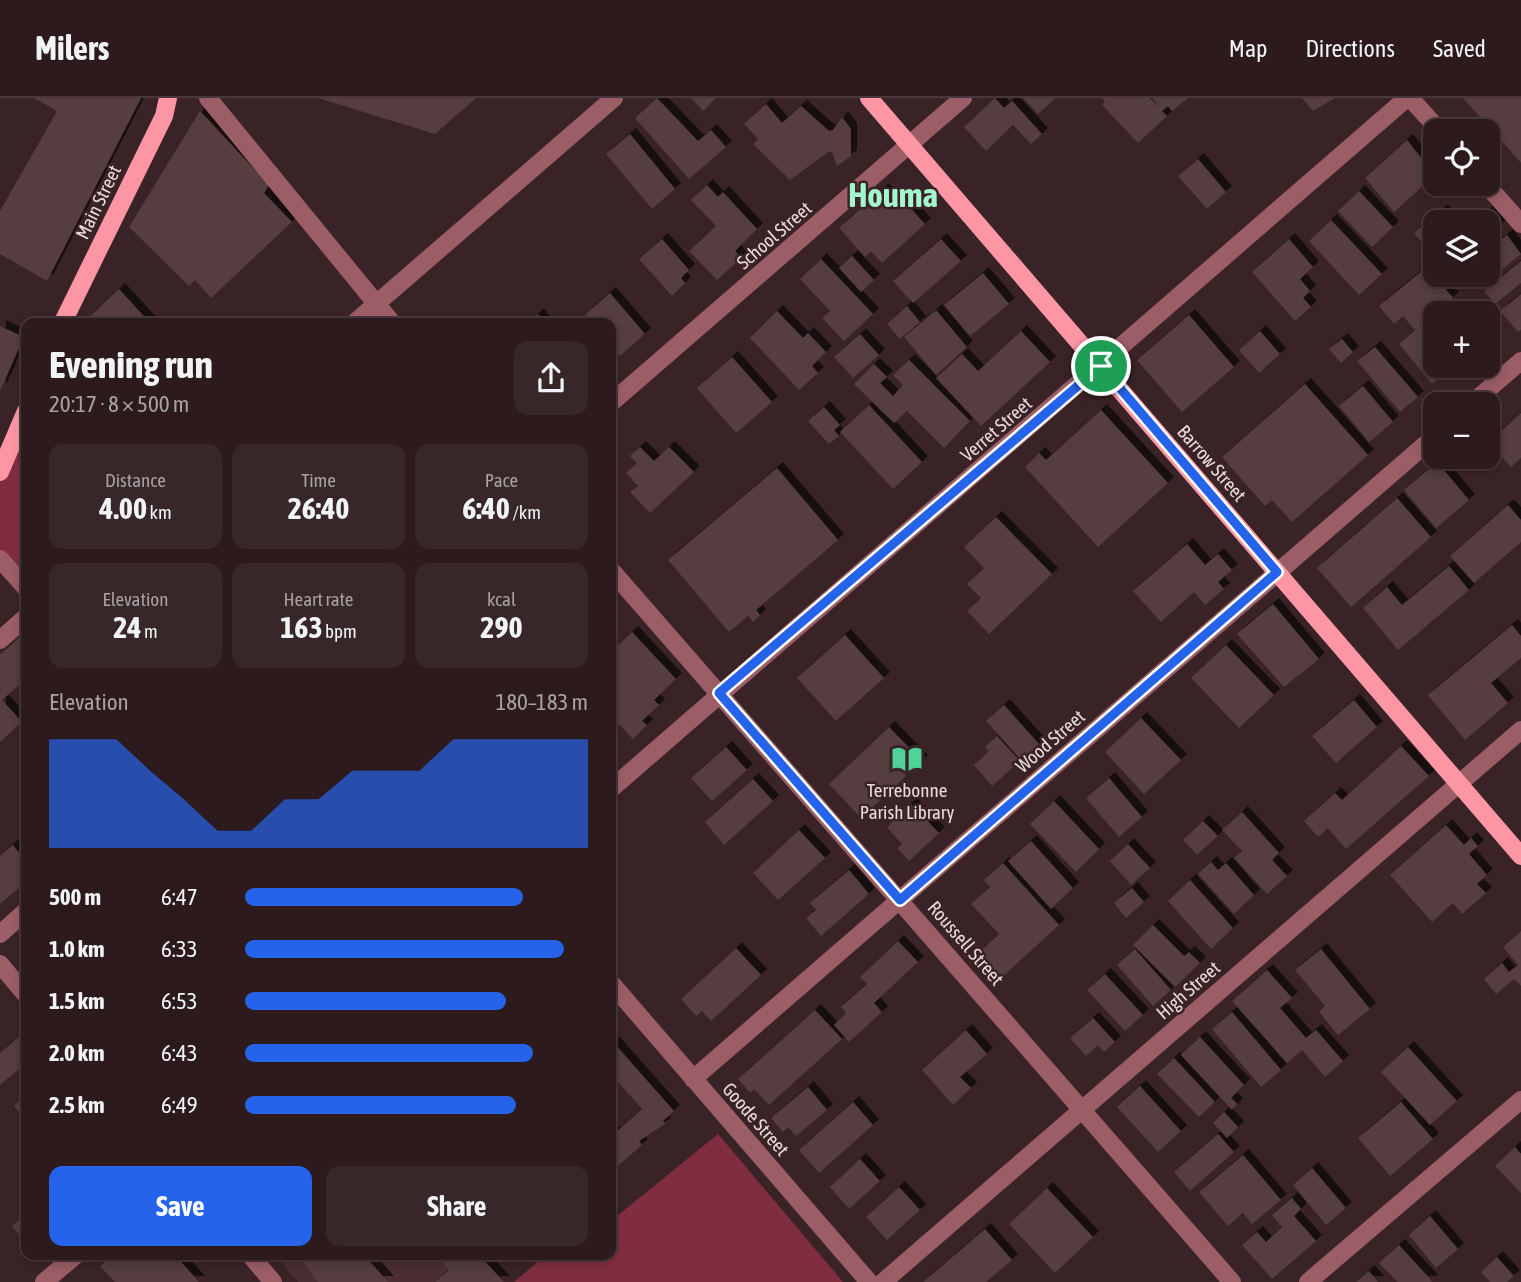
<!DOCTYPE html>
<meta charset="utf-8">
<style>
body{margin:0;font-family:"Asap Condensed",sans-serif;background:#382729;color:#f1f3f6;height:100vh;display:flex;flex-direction:column;font-size:26px;white-space:nowrap}
*{box-sizing:border-box;margin:0}
p{font-size:23px;color:#a6a1a3}
.icon{flex:none;width:38px;height:38px;fill:none;stroke:currentColor;stroke-width:2;stroke-linecap:round;stroke-linejoin:round}
.map{position:relative;flex:1;overflow:hidden}
.drawer{position:absolute;left:21px;top:220px;width:595px;height:942px;display:flex;flex-direction:column;background:#2c1a1c;border-radius:14px;box-shadow:0 4px 10px #0003,0 0 0 2px #48383b}
.drawer>*{flex:none}
.tools{position:absolute;left:1423px;top:21px;display:grid;gap:14px}
.tools a{display:grid;place-items:center;width:77px;height:77px;border-radius:14px;background:#2c1a1c;box-shadow:0 4px 10px #0003,0 0 0 2px #48383b;font-size:35px}
.pin{position:absolute;display:grid;place-items:center;width:60px;height:60px;color:#fff;margin:-30px;border:4px solid #fff;border-radius:50%;box-shadow:0 2px 7px #0007}
.round{display:grid;place-items:center;flex:none;width:74px;height:74px;border-radius:14px;background:#382729}
.head{display:flex;align-items:center;justify-content:space-between;height:119px;padding:0 28px}
h1{font-size:38px;font-weight:700;line-height:52px}
.metrics{display:grid;grid-template-columns:repeat(3,1fr);gap:10px;height:119px;padding:7px 28px}
.metrics div{display:grid;align-content:center;border-radius:14px;background:#382729;text-align:center}
.metrics b{font-size:30px;font-weight:700}
.metrics small{font-size:19px;font-weight:400}
.metrics p{font-size:19px}
.chart{height:196px;padding:14px 28px}
.chart p{display:flex;justify-content:space-between}
.chart svg{width:100%;height:126px;margin-top:7px;fill:#2563eb;opacity:.7}
.action{display:flex;gap:14px;margin-top:auto;padding:14px 28px}
.action a{flex:1;height:80px;border-radius:14px;background:#2563eb;color:#fff;font-size:28px;font-weight:700;line-height:80px;text-align:center}
.action a+a{background:#382729;color:#f1f3f6}
ul{padding:0 28px;list-style:none;font-size:23px}
li{display:grid;grid-template-columns:112px 84px 1fr;align-items:center;height:52px}
li i{height:18px;border-radius:9px;background:#2563eb}
header{display:flex;align-items:center;gap:42px;box-sizing:border-box;height:98px;padding:0 35px;background:#2c1a1c;border-bottom:2px solid #48383b}
header strong{font-size:33px}
nav{display:flex;gap:38px;margin-inline-start:auto;font-size:24px}
.map>svg:first-child{display:block}
</style>
<header>
<strong>Milers</strong>
<nav><a>Map</a><a>Directions</a><a>Saved</a></nav>
</header>
<div class="map">
<svg width="1521" height="1184" viewBox="0 0 1521 1184">
<defs>
<filter id="shadow"><feDropShadow dx="6" dy="-6" stdDeviation="0" flood-color="#0009"/></filter>
</defs>
<rect width="100%" height="100%" fill="#3a2326"/>
<!-- built -->
<path fill="#4b2e32" d="M275,1157H443L439,1161L449,1172L435,1184H298Z"/>
<!-- green -->
<path fill="#802e3f" d="M26,313V490L0,461V374Z
M718,1036L843,1184H514L546,1157L557,1160L560,1157H611V1123Z"/>
<!-- building -->
<path fill="#543c3f" filter="url(#shadow)" d="M34,0H141L47,183L0,156V113L57,13Z
M318,0H476L435,36Z
M657,0L698,43L711,32L726,49L689,81L635,20Z
M691,0H716L703,13Z
M995,0L1004,10L1012,3L1042,36L1031,46L1013,27L986,53L964,29Z
M1023,0H1056L1038,16Z
M1102,0H1150L1160,10L1152,0H1188L1172,13L1168,8L1162,13L1167,18L1138,45L1102,7L1105,3Z
M1302,0H1335L1313,13Z
M1463,0H1521V65Z
M766,6L782,25L801,8L829,33L833,32L842,19L851,31V58L837,68L832,54H828L790,82L753,46L758,41L744,26Z
M200,13L269,87L264,95L292,124L211,200L195,182L189,188L129,129Z
M630,36L675,91L652,111L606,56Z
M1407,42L1435,77L1394,114L1365,80Z
M1198,61L1226,94L1207,111L1178,78Z
M707,87L718,99L723,94L757,131L735,153L741,160L717,182L689,153L716,128L691,102Z
M883,91L896,106L902,101L925,126L882,165L871,153L865,159L839,130Z
M1359,93L1393,129L1372,149L1338,113Z
M1442,112L1453,124H1435V150L1430,154L1414,135Z
M1487,114L1500,128L1488,139V124H1476Z
M1331,122L1382,176L1359,197L1309,143Z
M1507,137L1521,156L1482,188L1473,177H1488V153Z
M662,141L689,172L681,180L685,185L672,198L639,161Z
M941,141L961,163L913,205L893,183Z
M1289,141L1313,169L1300,181L1310,193L1303,200L1311,209L1295,223L1252,174Z
M852,158L874,182L861,194L839,170Z
M821,161L873,216L844,243L822,220L830,213L800,181Z
M1521,163V185L1495,206L1484,193Z
M1427,169L1453,200L1420,227L1435,246V268H1454L1432,286L1399,246L1415,232L1403,218L1394,226L1379,208Z
M983,175L1009,206L970,238L944,207Z
M119,191L151,226H85L84,224Z
M610,195L645,236L620,258L611,247V226H593L585,217Z
M1521,196V232L1518,234L1500,213Z
M907,208L920,224L900,241L887,226Z
M936,212L967,249L936,277L904,239Z
M777,213L803,240L808,235L826,254L812,268L818,275L799,292L750,240Z
M538,216L545,226H527Z
M1189,217L1234,269L1182,314L1137,262Z
M0,228L24,239L0,293Z
M1021,233L1050,264L981,328L936,280L962,256L978,273Z
M1260,233L1280,256L1259,275L1239,252Z
M860,236L879,257L853,280L834,259Z
M1342,241L1353,254L1341,265L1329,251Z
M1375,249L1418,299L1400,314L1357,263Z
M732,259L772,304L736,335L697,290Z
M909,262L970,323L944,350L907,313L894,325L854,286L874,266L887,279L880,285L893,298L903,287L893,277Z
M1305,286L1368,357L1292,424L1272,402L1265,408L1222,359Z
M1363,288L1393,324L1369,344L1339,308Z
M869,307L922,364L893,391L840,334Z
M824,309L840,327L834,332L839,338L829,346L808,323Z
M1101,312L1168,385L1098,449L1025,369L1039,355L1046,362Z
M1521,315V360L1511,369L1489,344Z
M640,349L654,363L669,349L694,374L650,415L630,394L638,388L626,375L637,365L630,358Z
M1437,364L1469,402L1436,430L1404,392Z
M777,370L838,442L756,512L760,517L753,524L748,518L729,534L668,462Z
M1397,400L1431,439L1351,509L1317,470Z
M1508,407L1521,422V444L1474,485L1450,458Z
M996,419L1052,476L989,536L967,513L981,500L967,486L984,470L964,449Z
M1187,446L1205,467L1218,456L1232,472L1218,484L1224,491L1205,507L1194,494L1161,524L1133,493Z
M1449,468L1469,492L1398,552L1363,510L1387,489L1402,507Z
M1273,506L1319,561L1284,589L1237,536Z
M1512,527L1521,538V560L1491,585L1508,605L1465,642L1428,597Z
M26,533V581L2,602L22,624L0,644V557Z
M632,534L676,581L654,602L659,607L642,623L647,627L633,641L611,618V554Z
M845,537L884,580L836,623L797,580Z
M1226,547L1274,597L1239,630L1191,580Z
M1354,602L1377,629L1336,665L1312,638Z
M1004,607L1039,646L1021,662L986,623Z
M1141,620L1181,662L1144,696L1105,654Z
M889,629L922,663L861,720L829,686Z
M997,638L1020,663L992,688L974,667L989,653L985,649Z
M1401,648L1429,678L1346,751L1328,730L1318,739L1304,723L1335,695L1342,702Z
M726,649L747,672L712,703L691,680Z
M1109,680L1142,719L1119,739L1086,700Z
M753,681L773,703L724,747L705,724Z
M1054,703L1099,751L1076,774L1030,726Z
M911,706L939,735L909,763L897,750L902,746L887,729Z
M1242,714L1279,755L1272,762L1287,778L1267,796L1234,760L1242,753L1222,732Z
M1203,723L1218,738L1197,757L1183,742Z
M1446,727L1464,747L1471,740L1478,748L1469,756L1487,777L1477,786L1486,795L1462,816L1453,805L1432,824L1390,777Z
M799,732L825,760L778,802L753,775Z
M1031,743L1073,790L1051,811L1008,763Z
M1128,746L1150,770L1131,787L1110,763Z
M13,747L26,763V784L0,806V758Z
M1211,764L1218,772L1226,765L1254,797L1234,816L1198,776Z
M1003,765L1059,827L1000,881L977,856L999,836L971,806L990,789L984,782Z
M849,772L869,796L821,838L806,820L816,812L810,805Z
M1190,782L1233,830L1211,851L1168,803Z
M1132,790L1144,804L1126,820L1114,805Z
M1153,827L1184,858L1189,854L1200,865L1175,889L1133,847Z
M1521,833V888L1514,881L1496,896L1484,881L1502,865L1509,874L1518,867L1503,849Z
M898,843L918,864L874,905L882,914L849,944L834,927L846,915L841,909L867,886L860,879Z
M736,850L761,877L711,923L702,913L696,918L681,901Z
M1135,851L1171,892L1153,908L1117,867Z
M1321,851L1370,911L1338,937L1319,914L1325,908L1295,872Z
M1267,872L1292,900L1280,910L1306,940L1316,932L1343,963L1325,979L1302,952L1287,965L1232,903Z
M1105,876L1143,917L1125,933L1087,892Z
M815,912L842,941L769,1007L754,991L750,995L738,981Z
M1232,914L1281,972L1261,989L1212,931Z
M1093,920L1115,944L1104,954L1098,947L1086,958L1070,940Z
M966,932L987,956L960,979L971,990L953,1007L922,972Z
M23,935L26,965L0,987V955Z
M1200,939L1244,987L1231,1000L1237,1006L1232,1012L1181,957Z
M613,944L674,1013L663,1023L665,1026L639,1043L642,1047L611,1074V1032L614,1036L642,1011L611,976V946Z
M1408,949L1457,1003L1430,1027L1381,974Z
M1174,960L1215,1004L1199,1019L1157,976Z
M1140,988L1181,1033L1158,1054L1117,1009Z
M808,989L827,1012L796,1038L788,1029L783,1034L771,1020Z
M26,997V1022L14,1008Z
M853,1004L873,1027L819,1075L799,1052Z
M1401,1004L1433,1041L1390,1078L1358,1040Z
M1224,1014L1238,1029L1227,1040L1213,1025Z
M1218,1036L1234,1054L1190,1093L1174,1074Z
M1515,1049L1521,1056V1095L1495,1068Z
M1243,1057L1281,1102L1252,1126L1243,1115L1228,1128L1199,1094Z
M860,1061L880,1083L849,1111L830,1089Z
M1312,1070L1346,1110L1326,1127L1293,1087Z
M899,1089L920,1112L887,1142L866,1119Z
M1047,1090L1093,1139L1055,1175L1009,1126Z
M1292,1100L1301,1111L1294,1118L1316,1143L1272,1181L1242,1147L1257,1134L1266,1144L1282,1129L1272,1117Z
M26,1116V1145L12,1128Z
M1430,1118L1458,1151L1436,1170L1409,1137Z
M985,1131L1012,1162L986,1184H923Z
M1399,1147L1432,1183L1431,1184H1398L1379,1165Z
M113,1157H175L199,1184H115L100,1168Z
M298,1157H364L388,1184H318Z
M443,1157H479L504,1184H435L449,1172L438,1160Z
M1497,1159L1514,1178L1507,1184H1490L1481,1174Z
M1369,1173L1378,1184H1356Z"/>
<g fill="none" stroke-linecap="round" stroke-linejoin="round">
<!-- minor -->
<path stroke="#9b5d66" stroke-width="18" d="M208,0L393,226
M1410,0L1440,33
M1486,86L1521,126
M353,226L614,0
M611,305L963,0
M1471,306L1521,263
M0,461L26,490
M611,472L1232,1184
M0,542L26,519
M611,691L1407,0
M0,836L26,813
M0,866L26,897
M611,885L869,1184
M693,981L1435,338
M250,1157L273,1184
M44,1184L76,1157
M883,1184L1521,632
M1308,1184L1521,1002"/>
<!-- major -->
<path stroke="#fc96a5" stroke-width="18" d="M869,0L1521,758
M62,226L164,18L168,0
M0,374L26,313"/>
</g>
<g fill="none" stroke-linecap="round" stroke-linejoin="round">
<!-- route casing -->
<g stroke="#fff" stroke-width="14">
<path id="route" d="M1101,268L1277,474L900,802L719,595Z"/>
</g>
<!-- route -->
<use href="#route" stroke="#2563eb" stroke-width="9"/>
</g>
<!-- icons -->
<defs>
<g id="library-bare" transform="scale(2.415)"><path d="M-6-4Q-3-5.5-.7-3.5V5Q-3 3-6 4ZM6-4Q3-5.5 .7-3.5V5Q3 3 6 4Z" fill="#4fd399" stroke="#3a2326" stroke-width="2.5" paint-order="stroke"/></g>
</defs>
<g fill-rule="evenodd">
<use href="#library-bare" x="907" y="661"/>
</g>
<g text-anchor="middle" stroke-width="5" stroke-linejoin="round" paint-order="stroke">
<!-- street labels -->
<g font-size="19" fill="#e9dadb" stroke="#3a2326">
<text transform="translate(98 104) rotate(-64)" y="7">Main Street</text>
<text transform="translate(774 137) rotate(-41)" y="7">School Street</text>
<text transform="translate(996 331) rotate(-41)" y="7">Verret Street</text>
<text transform="translate(1212 365) rotate(49)" y="7">Barrow Street</text>
<text transform="translate(1050 643) rotate(-41)" y="7">Wood Street</text>
<text transform="translate(966 845) rotate(49)" y="7">Roussell Street</text>
<text transform="translate(1188 892) rotate(-41)" y="7">High Street</text>
<text transform="translate(756 1021) rotate(49)" y="7">Goode Street</text>
</g>
<!-- poi labels -->
<g font-size="19" fill="#e9dadb" stroke="#3a2326">
<text x="907" y="699">Terrebonne<tspan x="907" dy="22">Parish Library</tspan></text>
</g>
<!-- town labels -->
<g font-size="33" font-weight="bold" fill="#a4f6cb" stroke="#3a2326">
<text x="893" y="109">Houma</text>
</g>
</g>
</svg>
<div class="tools">
<a><svg class="icon" aria-label="locate" viewBox="0 0 24 24"><circle cx="12" cy="12" r="6"/><path d="M12 2v4M12 18v4M2 12h4M18 12h4"/></svg></a>
<a><svg class="icon" aria-label="layers" viewBox="0 0 24 24"><path d="M12 4l9 5-9 5-9-5zM3 14l9 5 9-5"/></svg></a>
<a>+</a>
<a>−</a>
</div>
<div class="pin" style="left:1101px;top:268px;background:#1e9e55"><svg class="icon" aria-label="arrive" viewBox="0 0 24 24"><path d="M6 21V4h12l-3 4 3 4H6"/></svg></div>
<section class="drawer">
<div class="head"><div><h1>Evening run</h1><p>20:17 · 8 × 500 m</p></div><a class="round"><svg class="icon" aria-label="share" viewBox="0 0 24 24"><path d="M12 15V3M7 8l5-5 5 5M5 13v7h14v-7"/></svg></a></div>
<div class="metrics">
<div><p>Distance</p><b>4.00<small> km</small></b></div>
<div><p>Time</p><b>26:40</b></div>
<div><p>Pace</p><b>6:40<small> /km</small></b></div>
</div>
<div class="metrics">
<div><p>Elevation</p><b>24<small> m</small></b></div>
<div><p>Heart rate</p><b>163<small> bpm</small></b></div>
<div><p>kcal</p><b>290</b></div>
</div>
<div class="chart"><p><span>Elevation</span>180–183 m</p>
<svg viewBox="0 0 160 44" preserveAspectRatio="none"><path d="M0 44V6L10 6L20 6L30 17L40 27L50 38L60 38L70 27L80 27L90 17L100 17L110 17L120 6L130 6L140 6L150 6L160 6V44z"/></svg>
</div>
<ul>
<li><b>500 m</b>6:47<i style="width:81%"></i></li>
<li><b>1.0 km</b>6:33<i style="width:93%"></i></li>
<li><b>1.5 km</b>6:53<i style="width:76%"></i></li>
<li><b>2.0 km</b>6:43<i style="width:84%"></i></li>
<li><b>2.5 km</b>6:49<i style="width:79%"></i></li>
</ul>
<div class="action"><a>Save</a><a>Share</a></div>
</section>
</div>
